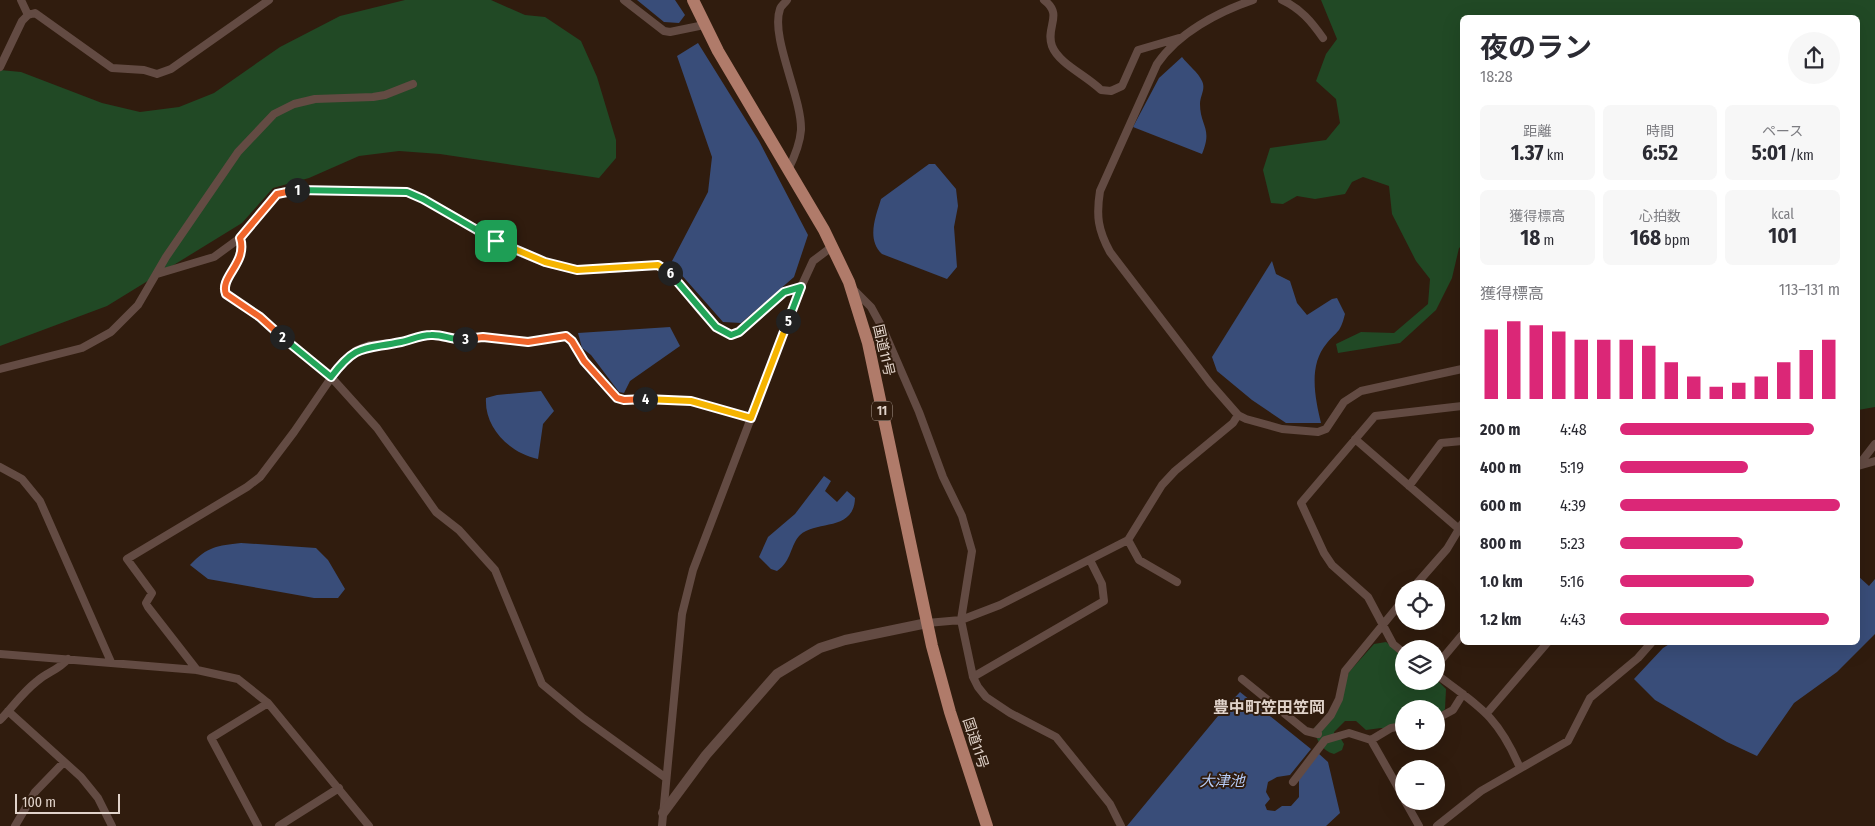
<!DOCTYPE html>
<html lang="ja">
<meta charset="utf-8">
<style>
body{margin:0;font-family:"Fira Sans Condensed","Noto Sans JP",sans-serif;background:#f7f7f7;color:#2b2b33;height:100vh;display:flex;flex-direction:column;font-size:19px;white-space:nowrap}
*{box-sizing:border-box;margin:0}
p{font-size:16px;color:#7c7c81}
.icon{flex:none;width:28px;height:28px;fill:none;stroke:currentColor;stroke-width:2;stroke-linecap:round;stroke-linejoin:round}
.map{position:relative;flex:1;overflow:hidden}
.panel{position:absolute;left:1460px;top:15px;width:400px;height:630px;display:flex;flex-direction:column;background:#fff;border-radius:8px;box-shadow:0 5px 20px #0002}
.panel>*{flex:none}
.tools{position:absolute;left:1395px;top:580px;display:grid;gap:10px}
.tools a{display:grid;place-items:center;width:50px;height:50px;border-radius:50%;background:#fff;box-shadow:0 5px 20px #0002;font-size:25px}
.scale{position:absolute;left:15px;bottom:12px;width:105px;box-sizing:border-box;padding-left:5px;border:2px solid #e1d3ca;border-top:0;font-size:14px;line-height:18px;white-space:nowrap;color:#e1d3ca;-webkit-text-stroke:4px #301c0e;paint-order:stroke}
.pin{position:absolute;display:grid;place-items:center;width:42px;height:42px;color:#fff;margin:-21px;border-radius:10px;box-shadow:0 2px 8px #0006}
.km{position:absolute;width:25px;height:25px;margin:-12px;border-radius:50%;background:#222;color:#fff;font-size:14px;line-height:25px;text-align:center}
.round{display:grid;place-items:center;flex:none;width:52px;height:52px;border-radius:26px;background:#f7f7f7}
.headline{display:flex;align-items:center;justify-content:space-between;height:85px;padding:0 20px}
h1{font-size:28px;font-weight:700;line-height:38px}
.figures{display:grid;grid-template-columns:repeat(3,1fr);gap:8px;height:85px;padding:5px 20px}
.figures div{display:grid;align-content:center;border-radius:8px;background:#f7f7f7;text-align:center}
.figures b{font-size:21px;font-weight:700}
.figures small{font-size:14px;font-weight:400}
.figures p{font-size:14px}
.chart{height:140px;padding:10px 20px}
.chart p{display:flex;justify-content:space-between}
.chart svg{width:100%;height:90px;margin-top:5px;stroke:#db2777;stroke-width:6}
ul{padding:0 20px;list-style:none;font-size:16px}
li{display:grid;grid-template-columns:80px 60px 1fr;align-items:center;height:38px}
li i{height:12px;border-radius:6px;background:#db2777}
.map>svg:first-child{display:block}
</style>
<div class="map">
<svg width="1875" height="826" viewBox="0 0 1875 826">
<rect width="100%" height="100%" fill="#301c0e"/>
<!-- green -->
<path fill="#214925" d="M405,0H491L525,15L545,17L581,41L597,77L616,140V158L599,178L440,154L399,151L359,156L309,178L273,188L242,223L107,306L0,346V70L21,72L102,103L140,112L179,107L214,93L280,47L340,16Z
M1321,0H1875V407L1858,410V18H1462V246L1459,248L1452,278L1436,310L1400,343L1338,353L1336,344L1361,332L1394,333L1428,304L1430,279L1416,261L1392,214L1389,186L1363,177L1352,182L1345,194L1315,199L1297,196L1283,204L1271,203L1263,170L1270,148L1326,140L1340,123L1336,99L1316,81L1326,54L1337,39Z
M1386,642L1404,657V681H1436V679L1446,689L1445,709L1436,720V709H1404V731L1381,728L1366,730L1356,721H1345L1334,732V736L1341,739L1344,744L1342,750L1334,754C1322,751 1316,740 1314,728L1326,717L1345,684L1349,672L1374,644Z"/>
<!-- water -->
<path fill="#394d79" d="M637,0H675L685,15L679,23L664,22Z
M698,43L759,141L808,235L794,277L741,323L723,322L671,263L708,192L712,157L677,56Z
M1182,57C1188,65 1198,72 1202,81C1206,89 1200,96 1200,104C1200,126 1213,128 1202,154L1133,127L1159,78Z
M929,164H935L956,189L958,206L954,227L957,267L947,279L882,254C866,239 876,216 881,199Z
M1272,261L1276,274L1290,281L1297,303L1307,315L1332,299L1337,298L1345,314C1340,333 1339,329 1327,343C1308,365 1315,398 1321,423H1286L1252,400L1217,371L1212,357Z
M670,327L680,346L630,381L624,393L619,392L591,355L582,348L578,333Z
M541,391L554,411L543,424L538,459C510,453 484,428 486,398L497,395Z
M824,476L831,481L825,491L837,502L847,491L855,498C854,532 816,520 800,535C790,545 792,561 777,571L771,569L759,557L768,537L795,514Z
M241,543L316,548L328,560L345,589L338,598H314L208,579L190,565C208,546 217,546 241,543Z
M1858,576L1869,586L1875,579V634L1837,672L1794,703L1757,756L1727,742L1655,700L1634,679L1663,648L1671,643L1858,642Z
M1240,692L1311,749L1290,775L1277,777L1268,782L1266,792L1270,799L1265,805L1267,810L1275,811L1282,806H1291L1299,797V779L1318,753L1328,762L1340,813L1326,826H1127L1223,710Z"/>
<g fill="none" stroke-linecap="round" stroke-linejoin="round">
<!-- minor -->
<path stroke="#634b43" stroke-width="8" d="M21,0L28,15
M624,0L664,31L670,32L704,25
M787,0C785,3 781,6 780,9C770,37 802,97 801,130C800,144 794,158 788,170
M1044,0C1064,15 1045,27 1052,46C1059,64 1086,75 1101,90L1111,91L1122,86L1138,50L1179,38
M1253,0C1218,12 1178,33 1157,64L1100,191C1096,216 1098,230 1110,252L1210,383L1238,415L1246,419L1282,429L1318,432L1326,429L1344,402L1361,391L1462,369
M1282,0C1301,9 1311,21 1323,38
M0,67L22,21L28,15L35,13L112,68L144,70L157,74L171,69L269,0
M240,238C248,263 219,277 226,294L260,317L331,377L377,428L436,512L459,530L495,570L542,684L583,718L666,778
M157,274L214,257L240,238L277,194L292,190L407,192C462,214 516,264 577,269C603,272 632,266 658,265C685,282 702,325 731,335L739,333L785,292L801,287
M853,289L871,307L883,329L919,412L943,477L962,516L972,551L961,620L973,677L978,687L986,697L1010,713L1056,737L1110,804L1121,826
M0,369L82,348L111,332L138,305L166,257L238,152L274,114L294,104L315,99L373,97L385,95L413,84
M1355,439L1459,529
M1858,466L1875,444
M1858,466L1875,461
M0,467L22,479L40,501L111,662
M1409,486L1441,443L1462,441
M1128,540L1139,560L1177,582
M1412,589L1447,549L1462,524
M927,623L961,620L1000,605L1128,540L1162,485L1175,471L1233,423L1238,415
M1404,653L1393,644L1368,597L1332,565L1324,553L1301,503L1375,416L1462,406
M0,654L197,670L238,679L268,703L369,826
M1436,666L1462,635
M197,670L148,607L146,603L152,593L127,559L247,487L260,477L294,432L342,362L357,350L370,345L401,342L429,335L452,339L483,337L528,342L566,336L572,341L585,361L617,398L624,400L631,399L691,401L751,418
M1436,674C1480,707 1498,716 1520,768
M973,677L1104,601L1102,584L1090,560
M1242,679L1306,731L1318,734
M8,711L81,777L98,798L112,826
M1487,713L1548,642
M1436,719L1453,710L1463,694
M0,720C12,708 22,693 36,682C48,671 56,672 68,659
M1316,732L1331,715L1339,699L1345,671L1404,599
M1371,740L1391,728L1404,726
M1293,782L1325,740L1349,733L1371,740L1404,798
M1405,801L1419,826
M15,826L35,792L64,762
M258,826L211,738L268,703
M279,826L339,788
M662,826L682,614L693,570L801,287L813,261L833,246
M1437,826L1481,791L1568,741L1590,698L1638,658L1652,642"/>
<!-- tertiary -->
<path stroke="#634b43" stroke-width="10" d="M663,813L706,755L777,674L820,648L845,640L927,623"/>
<!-- trunk -->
<path stroke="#b07b6a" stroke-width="12" d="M693,0L718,51L824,230L849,282L868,343L932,646L950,712L987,826"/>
</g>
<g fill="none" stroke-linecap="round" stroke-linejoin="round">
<!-- split-1 casing -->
<g stroke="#fff" stroke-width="10">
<path id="split-1" d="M297,190L407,192L423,199L496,241"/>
</g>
<!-- split-2 casing -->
<g stroke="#fff" stroke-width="10">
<path id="split-2" d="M282,337L260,317L226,294C219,277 248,263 240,238L277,194L297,190"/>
</g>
<!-- split-3 casing -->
<g stroke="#fff" stroke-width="10">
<path id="split-3" d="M282,337L331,377C357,343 363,350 401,342C410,340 421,335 431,335C443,334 453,341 465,339"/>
</g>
<!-- split-4 casing -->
<g stroke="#fff" stroke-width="10">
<path id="split-4" d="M465,339L483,337L528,342L566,336L572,341L584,361L617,398L624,400L645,399"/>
</g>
<!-- split-5 casing -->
<g stroke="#fff" stroke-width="10">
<path id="split-5" d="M645,399L691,401L751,418L788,321"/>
</g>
<!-- split-6 casing -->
<g stroke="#fff" stroke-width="10">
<path id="split-6" d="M670,273L716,327L731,335L739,332L784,292L801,287L788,321"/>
</g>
<!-- split-7 casing -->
<g stroke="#fff" stroke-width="10">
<path id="split-7" d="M496,241L545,262L577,270L658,265L670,273"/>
</g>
<!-- split-1 -->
<use href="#split-1" stroke="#22a559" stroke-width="6"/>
<!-- split-2 -->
<use href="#split-2" stroke="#f0652b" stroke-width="6"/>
<!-- split-3 -->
<use href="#split-3" stroke="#22a559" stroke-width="6"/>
<!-- split-4 -->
<use href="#split-4" stroke="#f0652b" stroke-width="6"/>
<!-- split-5 -->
<use href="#split-5" stroke="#f5b400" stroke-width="6"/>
<!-- split-6 -->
<use href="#split-6" stroke="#22a559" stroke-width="6"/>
<!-- split-7 -->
<use href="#split-7" stroke="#f5b400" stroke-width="6"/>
</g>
<g text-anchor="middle" stroke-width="4" stroke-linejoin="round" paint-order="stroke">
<!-- shield labels -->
<rect fill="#301c0e" stroke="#ac9c92" stroke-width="1" x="872" y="401.5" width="20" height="19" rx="4"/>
<g font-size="12" font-weight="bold" fill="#e1d3ca">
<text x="882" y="415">11</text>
</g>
<!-- street labels -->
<g font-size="14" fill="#e1d3ca" stroke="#301c0e">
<text transform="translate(884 350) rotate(77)" y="5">国道11号</text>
<text transform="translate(976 743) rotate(72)" y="5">国道11号</text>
</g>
<!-- water labels -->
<g font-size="15" font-style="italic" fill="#b6ccf7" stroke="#301c0e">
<text x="1222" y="786">大津池</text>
</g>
<!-- quarter labels -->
<g font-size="16" font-weight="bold" fill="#e1d3ca" stroke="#301c0e">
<text x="1269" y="713">豊中町笠田笠岡</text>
</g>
</g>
</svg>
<div class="tools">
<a><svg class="icon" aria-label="locate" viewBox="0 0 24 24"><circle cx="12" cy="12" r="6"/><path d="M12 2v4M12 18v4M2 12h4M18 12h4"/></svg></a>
<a><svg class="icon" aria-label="layers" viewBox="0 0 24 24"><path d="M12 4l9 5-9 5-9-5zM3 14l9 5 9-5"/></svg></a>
<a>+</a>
<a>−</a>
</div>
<div class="scale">100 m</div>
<div class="pin" style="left:496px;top:241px;background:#1e9e55"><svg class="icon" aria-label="arrive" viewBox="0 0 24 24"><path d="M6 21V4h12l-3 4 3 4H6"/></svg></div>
<b class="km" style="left:297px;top:190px">1</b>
<b class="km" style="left:282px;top:337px">2</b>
<b class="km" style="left:465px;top:339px">3</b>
<b class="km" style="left:645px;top:399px">4</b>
<b class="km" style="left:788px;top:321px">5</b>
<b class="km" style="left:670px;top:273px">6</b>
<section class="panel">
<div class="headline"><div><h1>夜のラン</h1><p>18:28</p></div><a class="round"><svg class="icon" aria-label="share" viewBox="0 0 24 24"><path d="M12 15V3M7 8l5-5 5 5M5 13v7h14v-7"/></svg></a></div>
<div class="figures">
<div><p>距離</p><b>1.37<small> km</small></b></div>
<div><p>時間</p><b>6:52</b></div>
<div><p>ペース</p><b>5:01<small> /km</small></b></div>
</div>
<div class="figures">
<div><p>獲得標高</p><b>18<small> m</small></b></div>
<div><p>心拍数</p><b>168<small> bpm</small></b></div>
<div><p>kcal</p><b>101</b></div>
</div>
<div class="chart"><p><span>獲得標高</span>113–131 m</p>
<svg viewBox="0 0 160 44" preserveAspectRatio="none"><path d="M5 44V10M15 44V6M25 44V8M35 44V11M45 44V15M55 44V15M65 44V15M75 44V18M85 44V26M95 44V33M105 44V38M115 44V36M125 44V33M135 44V26M145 44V20M155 44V15"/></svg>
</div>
<ul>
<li><b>200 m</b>4:48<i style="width:88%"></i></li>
<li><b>400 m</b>5:19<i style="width:58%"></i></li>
<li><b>600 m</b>4:39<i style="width:100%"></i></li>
<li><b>800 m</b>5:23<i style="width:56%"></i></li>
<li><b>1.0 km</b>5:16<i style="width:61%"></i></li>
<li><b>1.2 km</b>4:43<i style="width:95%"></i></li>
</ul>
</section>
</div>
